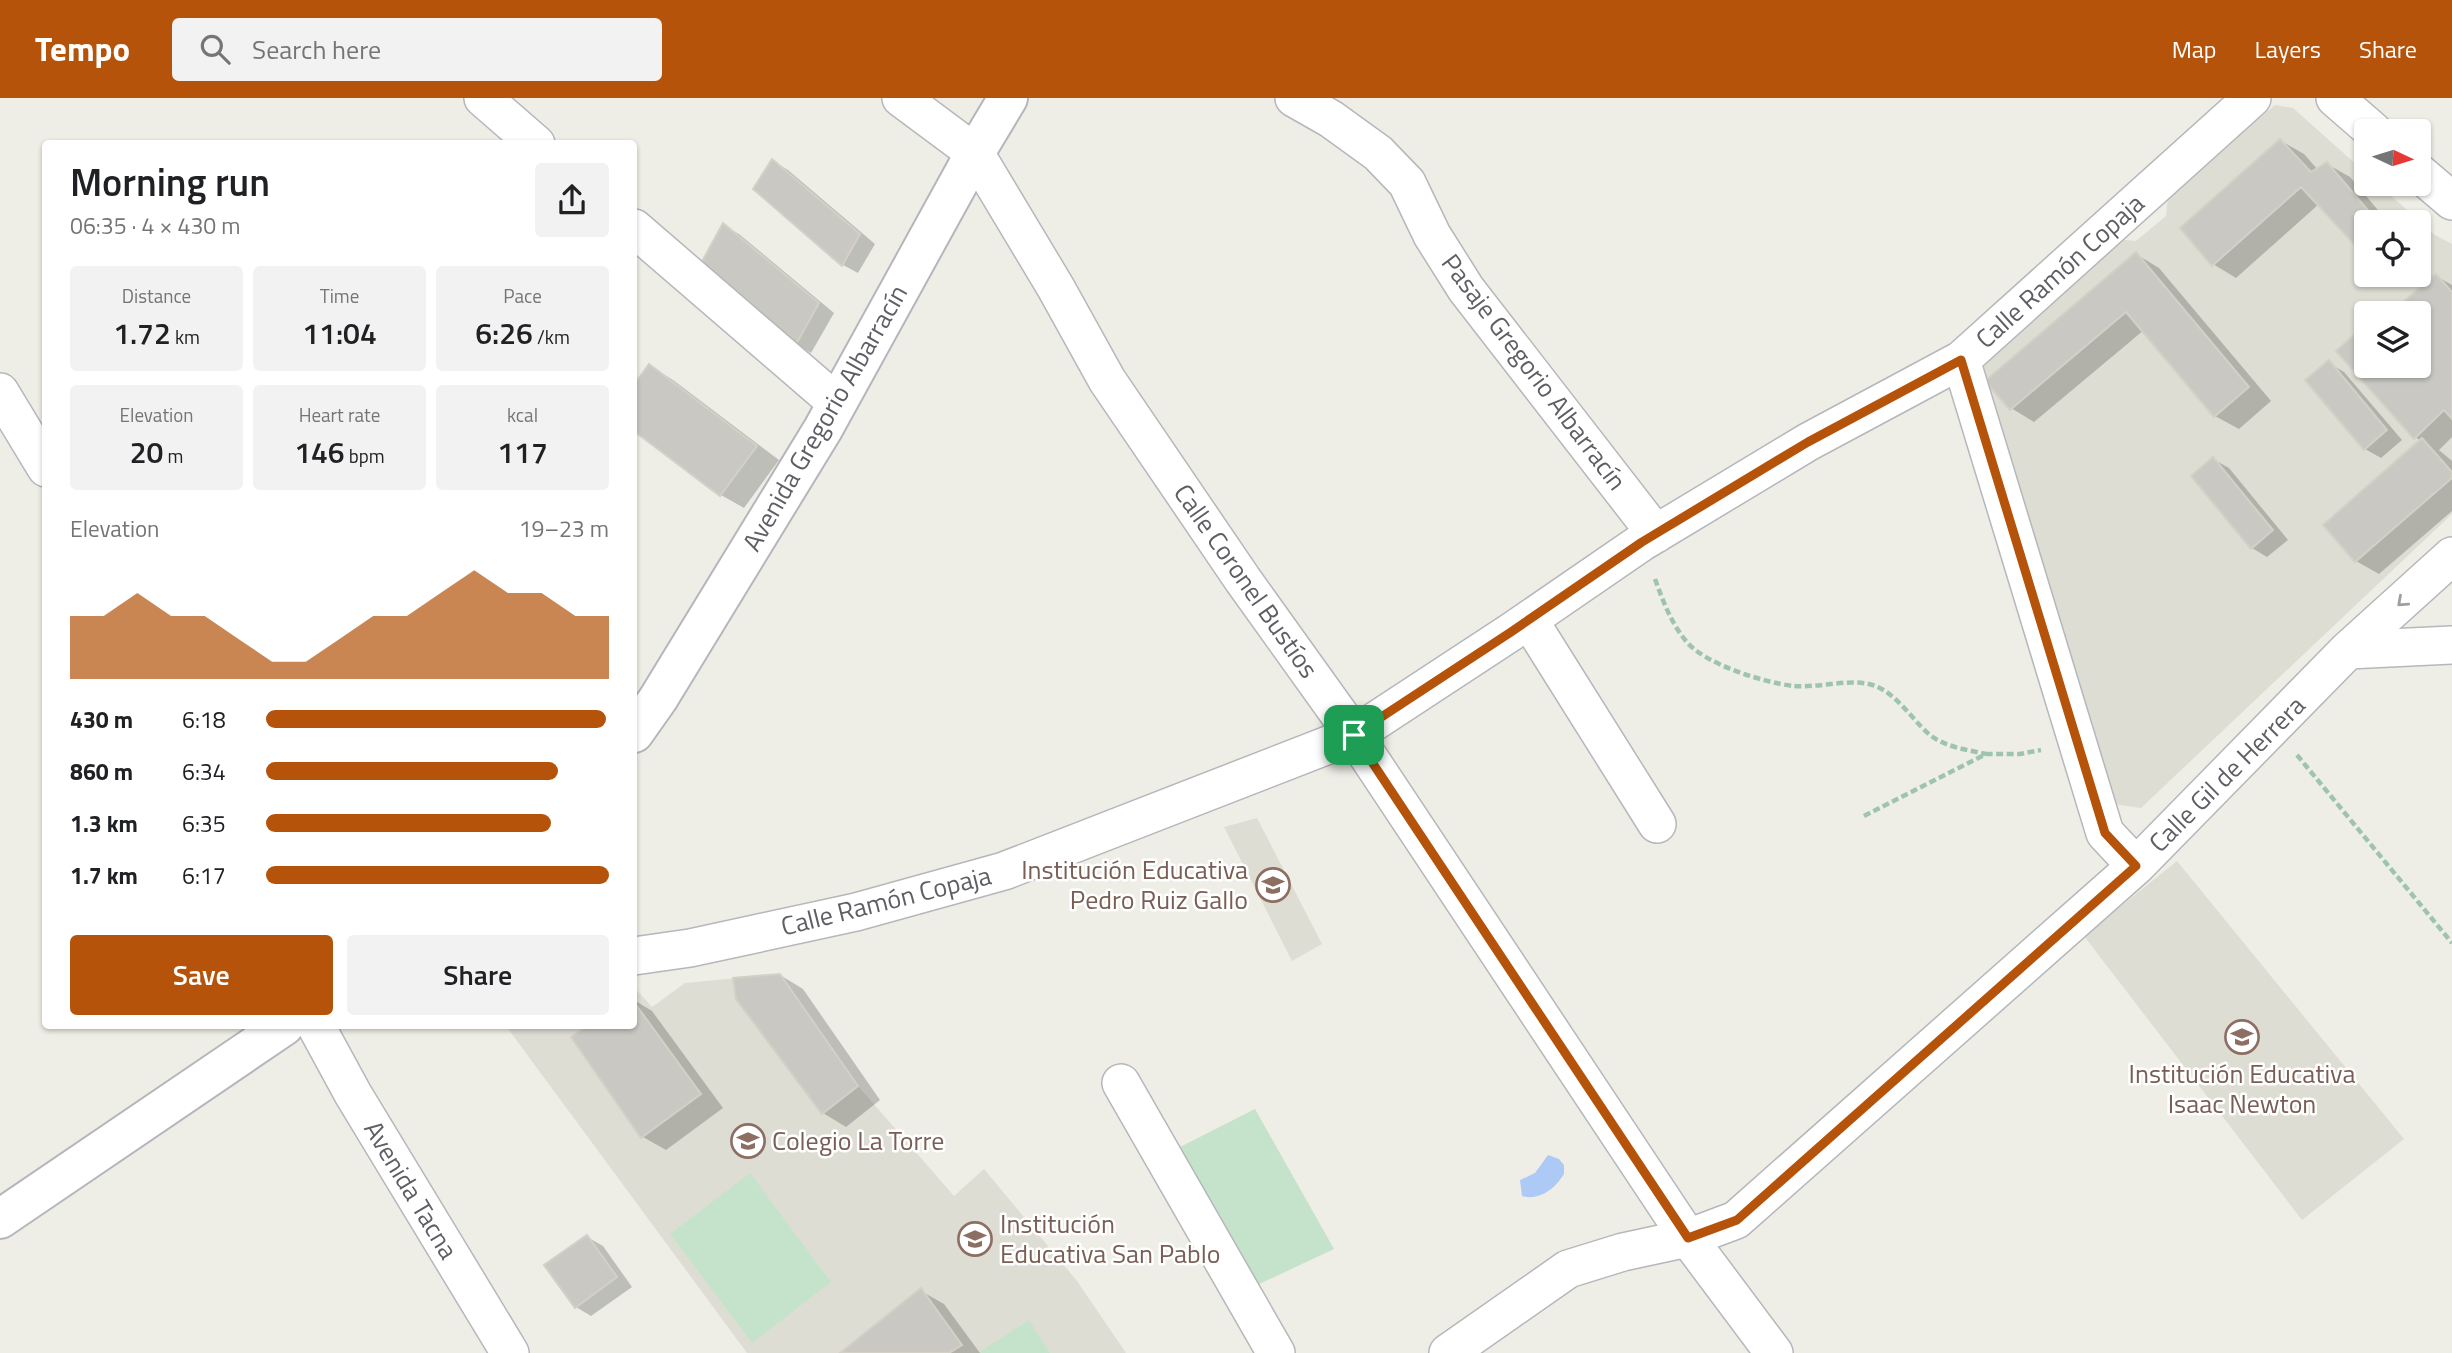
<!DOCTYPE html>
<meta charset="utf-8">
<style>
body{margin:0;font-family:"Titillium Web",sans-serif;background:#f2f2f2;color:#202124;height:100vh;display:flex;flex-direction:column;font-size:26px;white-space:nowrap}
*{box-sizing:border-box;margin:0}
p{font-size:23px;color:#757577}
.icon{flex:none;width:38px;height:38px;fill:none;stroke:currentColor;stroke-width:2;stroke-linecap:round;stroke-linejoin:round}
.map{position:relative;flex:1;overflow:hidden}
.details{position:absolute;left:42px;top:42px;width:595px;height:889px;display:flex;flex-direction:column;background:#fff;border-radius:7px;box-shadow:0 2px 5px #0004}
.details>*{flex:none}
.needle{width:46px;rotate:94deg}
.buttons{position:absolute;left:2354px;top:21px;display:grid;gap:14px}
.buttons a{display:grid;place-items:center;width:77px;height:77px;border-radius:7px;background:#fff;box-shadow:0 2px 5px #0004;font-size:35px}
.pin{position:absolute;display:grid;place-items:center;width:60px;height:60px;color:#fff;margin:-30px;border-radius:14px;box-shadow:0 4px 10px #0006}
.round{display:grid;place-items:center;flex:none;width:74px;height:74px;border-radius:7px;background:#f2f2f2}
.headline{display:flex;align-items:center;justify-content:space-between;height:119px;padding:0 28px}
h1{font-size:38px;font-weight:600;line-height:52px}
.stats{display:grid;grid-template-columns:repeat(3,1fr);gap:10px;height:119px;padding:7px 28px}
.stats div{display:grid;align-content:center;border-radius:7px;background:#f2f2f2;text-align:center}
.stats b{font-size:30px;font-weight:600}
.stats small{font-size:19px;font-weight:400}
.stats p{font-size:19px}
.chart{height:196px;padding:14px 28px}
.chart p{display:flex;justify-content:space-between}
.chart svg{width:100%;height:126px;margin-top:7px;fill:#b45309;opacity:.7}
.cta{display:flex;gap:14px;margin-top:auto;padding:14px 28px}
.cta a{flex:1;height:80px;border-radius:7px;background:#b45309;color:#fff;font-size:28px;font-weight:600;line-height:80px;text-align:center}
.cta a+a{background:#f2f2f2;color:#202124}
ul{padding:0 28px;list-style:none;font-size:23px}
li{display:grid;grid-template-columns:112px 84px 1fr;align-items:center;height:52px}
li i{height:18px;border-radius:9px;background:#b45309}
header{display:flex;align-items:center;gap:42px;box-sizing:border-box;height:98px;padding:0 35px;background:#b45309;color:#fff}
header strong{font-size:33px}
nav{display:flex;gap:38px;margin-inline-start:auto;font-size:24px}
.search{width:490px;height:63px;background:#f2f2f2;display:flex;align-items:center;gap:18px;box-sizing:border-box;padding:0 24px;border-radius:7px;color:#757577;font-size:26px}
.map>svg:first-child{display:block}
</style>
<header>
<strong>Tempo</strong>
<div class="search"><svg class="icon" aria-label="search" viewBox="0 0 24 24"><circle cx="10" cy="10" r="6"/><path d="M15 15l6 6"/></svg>Search here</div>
<nav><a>Map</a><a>Layers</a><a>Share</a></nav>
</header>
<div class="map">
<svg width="2452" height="1255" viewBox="0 0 2452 1255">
<rect width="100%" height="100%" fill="#eeeee6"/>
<!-- education -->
<path fill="#deddd4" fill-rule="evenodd" d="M2275,7L2293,10L2366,75V86H2378L2435,137L2452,146V416L2141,710L2114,706L1979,280L1982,260L2116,141L2136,143L2166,118L2168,97ZM2366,124H2418V177H2366ZM2366,215H2418V268H2366Z
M1257,720L1322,846L1292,863L1224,729Z
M2177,763L2404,1041L2302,1122L2084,838Z
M780,876L858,988L954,1098L984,1071L1077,1183L1126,1255H747L506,928H634V889L652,909L685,885Z"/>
<!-- green -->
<path fill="#c5e3ca" d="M1255,1011L1334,1151L1253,1189L1176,1051Z
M750,1075L831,1184L752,1245L670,1136Z
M1029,1222L1050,1255H978Z"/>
<!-- water -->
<path fill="#adcaf7" d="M1548,1057L1559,1061L1564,1067V1076C1555,1091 1539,1103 1522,1098L1520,1082L1535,1075Z"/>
<!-- shadow -->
<path fill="#0003" d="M2281,43L2304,56L2318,72L2327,66L2350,79L2388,124H2366V156L2319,106L2236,180L2213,166Z
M773,63L788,72L875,146L858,175L843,167L755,90Z
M724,128L739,136L834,215L811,255L796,246Z
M2136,156L2159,170L2271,303L2239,331L2215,318L2144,232L2034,324L2011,310Z
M2436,178L2452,187V339L2439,352L2452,363V413L2379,476L2356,463L2421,343L2415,339L2339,253L2366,228V268H2418V215H2393Z
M2329,265L2344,274L2402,342L2381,360L2365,351Z
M650,268L673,282L779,362L744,410L721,397L634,331V290Z
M2213,361L2229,370L2288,442L2267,459L2252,450Z
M780,877L803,891L880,1002L846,1029L823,1015L738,901Z
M634,902L652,913L723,1010L666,1052L643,1039L573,939L590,928H634Z
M587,1139L603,1148L632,1189L591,1218L576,1209Z
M921,1193L944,1206L980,1255H843Z"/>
<!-- building -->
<path fill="#cac8c2" stroke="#d3d1c5" stroke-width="2" d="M2280,41L2311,74L2327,64L2378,124H2366V159L2301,89L2212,168L2180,130Z
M772,61L860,136L842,168L753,91Z
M723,125L819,205L795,248L699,169Z
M2136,154L2249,289L2214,319L2126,214L2010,312L1985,283Z
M2436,176L2452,194V321L2444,312L2414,341L2336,253L2366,226V268H2418V215H2390Z
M2329,262L2387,332L2364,352L2305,282Z
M649,266L757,348L720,398L634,333V287Z
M2422,340L2452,374V380L2355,464L2323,427Z
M2213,359L2273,432L2251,451L2191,378Z
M780,876L858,988L822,1016L736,901L733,880Z
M634,904L701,996L641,1040L571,939L587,928H634Z
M587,1137L617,1179L575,1210L544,1167Z
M921,1190L962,1247L949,1255H840Z"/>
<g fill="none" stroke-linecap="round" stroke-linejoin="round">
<!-- street casing -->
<g stroke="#b6b7bb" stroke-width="40">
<path id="street" d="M483,0L536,46
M901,0L975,55L1056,190L1107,282L1243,482L1354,637L1688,1140L1774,1255
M1294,0L1331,21L1378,55L1407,85L1432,137L1466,191L1656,436
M2335,0L2373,33
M2418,74L2452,103
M634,130L837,305
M1961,262L2105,735L2136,768
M0,294L46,370
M1529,522L1657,726
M2348,552L2452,547
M634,858L690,850L856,814L1004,773L1354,637L1511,534L1642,444L1808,344L1961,262L2252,0
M316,928L353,996L510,1255
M1121,985L1276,1255
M1448,1255L1568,1171L1623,1154L1688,1140L1736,1122L2136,768L2348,552L2452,458"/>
</g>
<!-- secondary casing -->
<g stroke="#b5b6bc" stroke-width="42">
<path id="secondary" d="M634,635L658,601L823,331L975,55L1008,0
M0,1121L284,928"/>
</g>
<!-- path -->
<path stroke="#9ec4b0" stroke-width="4.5" stroke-dasharray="7 3.5" stroke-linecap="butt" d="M1655,481C1663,503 1671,525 1686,543C1704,566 1765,585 1794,588C1817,590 1847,581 1869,586C1895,592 1911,621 1930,637C1945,649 1968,652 1986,656
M2297,657L2452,845
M1864,718L1986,656H2020L2041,652"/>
<!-- street -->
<use href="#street" stroke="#fff" stroke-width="37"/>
<!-- secondary -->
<use href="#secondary" stroke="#fff" stroke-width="38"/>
</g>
<!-- one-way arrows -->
<defs><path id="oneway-chevron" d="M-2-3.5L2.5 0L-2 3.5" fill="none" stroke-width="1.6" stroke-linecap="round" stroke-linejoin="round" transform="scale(1.75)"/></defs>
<use stroke="#9e9fa3" href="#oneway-chevron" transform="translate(2402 504) rotate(138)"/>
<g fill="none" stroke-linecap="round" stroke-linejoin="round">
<!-- route casing -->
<g stroke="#fff" stroke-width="14">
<path id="route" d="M1961,262L2105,735L2136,768L1737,1122L1688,1140L1354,637L1511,534L1642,444L1808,344Z"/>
</g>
<!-- route -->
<use href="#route" stroke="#b45309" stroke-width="9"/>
</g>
<!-- icons -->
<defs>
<g id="school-ring" transform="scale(1.75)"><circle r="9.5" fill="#fff" stroke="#8d6e63" stroke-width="1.5"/><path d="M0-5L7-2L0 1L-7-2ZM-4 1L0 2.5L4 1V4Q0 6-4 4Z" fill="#8d6e63"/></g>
</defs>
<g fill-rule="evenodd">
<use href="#school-ring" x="1273" y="787"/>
<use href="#school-ring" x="2242" y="939"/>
<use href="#school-ring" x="748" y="1043"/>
<use href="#school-ring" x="975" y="1141"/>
</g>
<g text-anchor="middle" stroke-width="5" stroke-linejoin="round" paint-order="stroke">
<!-- street labels -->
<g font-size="26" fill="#5e5f65" stroke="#fff">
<text transform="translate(2060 173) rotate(-42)" y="9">Calle Ramón Copaja</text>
<text transform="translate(1534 274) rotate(53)" y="9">Pasaje Gregorio Albarracín</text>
<text transform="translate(825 320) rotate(-60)" y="9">Avenida Gregorio Albarracín</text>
<text transform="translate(1246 483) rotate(55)" y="9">Calle Coronel Bustíos</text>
<text transform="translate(2227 676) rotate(-45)" y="9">Calle Gil de Herrera</text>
<text transform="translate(886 803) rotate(-14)" y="9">Calle Ramón Copaja</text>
<text transform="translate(411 1092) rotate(59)" y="9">Avenida Tacna</text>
</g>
<!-- education labels -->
<g font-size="26" fill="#785e54" stroke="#fff" text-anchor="start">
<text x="1248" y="781" text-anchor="end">Institución Educativa<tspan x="1248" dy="30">Pedro Ruiz Gallo</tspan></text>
<text x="2242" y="985" text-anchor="middle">Institución Educativa<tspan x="2242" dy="30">Isaac Newton</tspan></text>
<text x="772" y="1052">Colegio La Torre</text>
<text x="1000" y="1135">Institución<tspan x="1000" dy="30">Educativa San Pablo</tspan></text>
</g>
</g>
</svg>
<div class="buttons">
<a><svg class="needle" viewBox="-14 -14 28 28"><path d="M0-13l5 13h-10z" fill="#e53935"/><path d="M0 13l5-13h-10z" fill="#757577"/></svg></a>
<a><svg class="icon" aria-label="locate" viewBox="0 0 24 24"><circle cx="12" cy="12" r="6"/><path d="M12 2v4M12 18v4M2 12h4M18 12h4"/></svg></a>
<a><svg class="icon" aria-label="layers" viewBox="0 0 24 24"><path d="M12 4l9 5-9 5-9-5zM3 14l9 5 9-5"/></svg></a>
</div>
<div class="pin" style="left:1354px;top:637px;background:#1e9e55"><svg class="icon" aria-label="arrive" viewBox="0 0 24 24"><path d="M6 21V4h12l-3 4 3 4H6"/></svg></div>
<section class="details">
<div class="headline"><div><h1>Morning run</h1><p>06:35 · 4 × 430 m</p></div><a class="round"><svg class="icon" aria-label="share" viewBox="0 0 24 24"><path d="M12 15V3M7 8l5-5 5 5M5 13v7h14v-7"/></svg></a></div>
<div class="stats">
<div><p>Distance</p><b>1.72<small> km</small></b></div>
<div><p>Time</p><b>11:04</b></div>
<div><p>Pace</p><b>6:26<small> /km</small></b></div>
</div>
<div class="stats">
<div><p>Elevation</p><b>20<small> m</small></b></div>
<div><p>Heart rate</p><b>146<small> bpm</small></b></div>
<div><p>kcal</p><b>117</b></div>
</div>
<div class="chart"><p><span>Elevation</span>19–23 m</p>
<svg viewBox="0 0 160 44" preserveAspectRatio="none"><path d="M0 44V22L10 22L20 14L30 22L40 22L50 30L60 38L70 38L80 30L90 22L100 22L110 14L120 6L130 14L140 14L150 22L160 22V44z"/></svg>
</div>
<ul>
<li><b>430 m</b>6:18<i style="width:99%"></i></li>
<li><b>860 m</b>6:34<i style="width:85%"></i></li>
<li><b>1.3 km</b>6:35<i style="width:83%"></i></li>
<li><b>1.7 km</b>6:17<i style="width:100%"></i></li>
</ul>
<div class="cta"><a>Save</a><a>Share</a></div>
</section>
</div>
